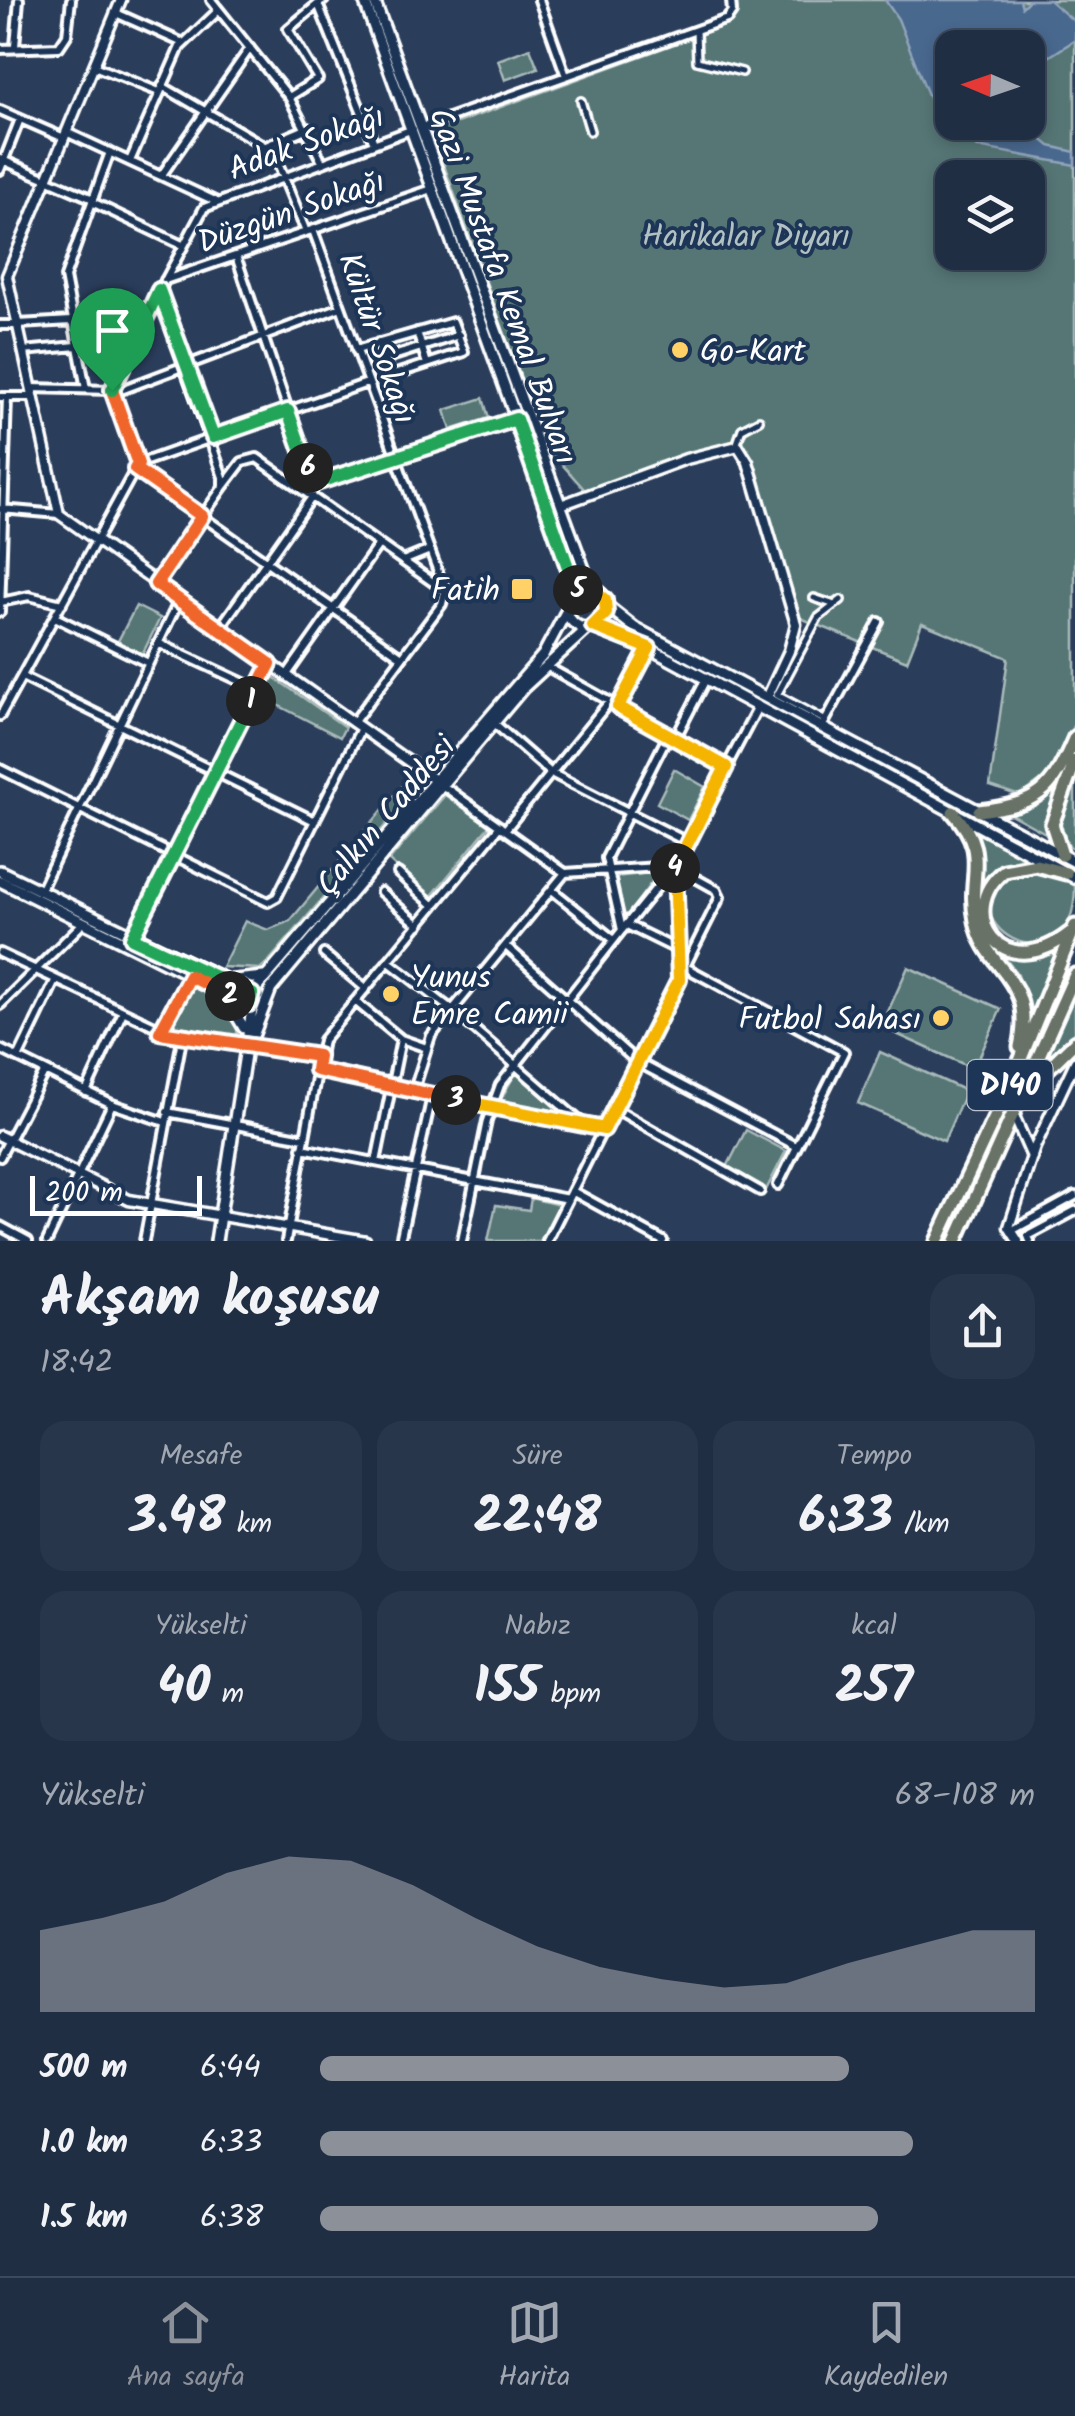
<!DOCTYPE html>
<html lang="tr">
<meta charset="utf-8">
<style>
body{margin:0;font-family:Kalam,sans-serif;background:#28364b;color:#f1f3f6;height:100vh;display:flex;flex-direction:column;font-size:38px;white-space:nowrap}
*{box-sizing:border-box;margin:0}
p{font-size:32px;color:#a2a8b2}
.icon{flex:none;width:55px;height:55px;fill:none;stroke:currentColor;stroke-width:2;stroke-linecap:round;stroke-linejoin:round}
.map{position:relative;height:1241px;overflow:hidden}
.sheet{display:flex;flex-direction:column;background:#202e44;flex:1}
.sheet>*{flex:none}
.needle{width:65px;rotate:272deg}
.fabs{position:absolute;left:935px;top:30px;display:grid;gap:20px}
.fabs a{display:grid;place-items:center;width:110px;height:110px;border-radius:20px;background:#202e44;box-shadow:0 5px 15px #0003,0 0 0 2px #3d4a5d;font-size:50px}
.scale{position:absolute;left:30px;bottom:25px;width:172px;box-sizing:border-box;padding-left:10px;border:5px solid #fff;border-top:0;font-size:28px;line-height:35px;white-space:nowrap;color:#fff;-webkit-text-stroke:8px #1d3557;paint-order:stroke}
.pin{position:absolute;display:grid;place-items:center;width:85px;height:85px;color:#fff;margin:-102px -42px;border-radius:50% 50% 50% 0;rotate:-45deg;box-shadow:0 0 10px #0007}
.pin .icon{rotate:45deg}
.km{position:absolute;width:50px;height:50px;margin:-25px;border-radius:50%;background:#222;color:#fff;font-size:28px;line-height:50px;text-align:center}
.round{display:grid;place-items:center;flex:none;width:105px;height:105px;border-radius:30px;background:#28364b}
.overview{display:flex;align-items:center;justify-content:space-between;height:170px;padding:0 40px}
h1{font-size:55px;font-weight:800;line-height:75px}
.figures{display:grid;grid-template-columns:repeat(3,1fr);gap:15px;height:170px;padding:10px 40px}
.figures div{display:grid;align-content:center;border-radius:25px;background:#28364b;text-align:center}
.figures b{font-size:50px;font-weight:800}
.figures small{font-size:28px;font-weight:400}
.figures p{font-size:28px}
.chart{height:280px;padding:20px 40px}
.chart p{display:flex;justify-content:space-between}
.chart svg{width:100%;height:180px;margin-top:10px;fill:#8c9099;opacity:.7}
ul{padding:0 40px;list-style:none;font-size:32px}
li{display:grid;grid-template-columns:160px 120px 1fr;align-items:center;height:75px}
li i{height:25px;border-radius:12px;background:#8c9099}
.dock{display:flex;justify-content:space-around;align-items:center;height:140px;border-top:2px solid #3d4a5d;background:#202e44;font-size:28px;color:#a2a8b2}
.dock a{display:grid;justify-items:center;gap:5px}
.dock .active{color:#8c9099}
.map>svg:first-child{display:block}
</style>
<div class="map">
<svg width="1075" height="1241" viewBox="0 0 1075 1241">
<rect width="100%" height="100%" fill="#2a3d5b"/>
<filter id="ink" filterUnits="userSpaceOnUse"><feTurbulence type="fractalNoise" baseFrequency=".01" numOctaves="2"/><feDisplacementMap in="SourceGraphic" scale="20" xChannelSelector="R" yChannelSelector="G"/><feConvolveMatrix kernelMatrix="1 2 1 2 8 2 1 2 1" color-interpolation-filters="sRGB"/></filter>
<g filter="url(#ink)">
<!-- green -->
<path fill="#557675" stroke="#aababa" stroke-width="2.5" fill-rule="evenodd" d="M737,0H1075V722L1051,773L1020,796L990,786L1008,658L922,623L907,661L798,617L743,440L585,490L545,445L432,132L727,25L737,11ZM952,48H1028V122H952ZM952,178H1028V252H952Z
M530,48L538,68L505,80L498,60Z
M483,398L489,418L451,430L445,410Z
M136,606L160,618L142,655L117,643Z
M272,676L345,727L340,737L262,697Z
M674,769L705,787L688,820L657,803Z
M415,771L426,778L269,961L260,969L222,967L245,921L268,930L290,921Z
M1064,772L1049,812L1051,836L1003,810L1036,802Z
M1075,775V850C1045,832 1065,801 1075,775Z
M445,795L489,826L430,898L389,861Z
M974,826L1032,857C1001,859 987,874 981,904L982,850Z
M1018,868L1055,873L1075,886C1075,1003 928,916 1018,868Z
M659,872L625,919L615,877Z
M987,934L1026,957L1049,952L1063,942L1029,1026L1018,975Z
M908,967L1001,1009L974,1069L881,1027Z
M187,983L215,994L238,1027L236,1039L165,1026Z
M1075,988V1037L1043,1063Z
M880,1052L966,1091L944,1141L858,1103Z
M516,1072L564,1114L499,1103Z
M746,1130L786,1151L766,1190L726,1169Z
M531,1198L559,1205L540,1241H488L496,1205L529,1210Z"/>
<!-- water -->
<path fill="#48688e" stroke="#91a4bb" stroke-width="2.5" d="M885,0H1020L1022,7L1029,0H1049L1075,22V40L1050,56L1028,48H952V117L938,115V106L930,100L898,19Z
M959,123H1022L1050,146L1075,152V165L977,147V142L968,140L969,128L959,126Z"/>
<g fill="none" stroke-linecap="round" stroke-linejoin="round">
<!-- pedestrian casing -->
<g stroke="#fff" stroke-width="12">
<path id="pedestrian" d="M696,30L697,61L742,72
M581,101L590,131
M736,446L742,429L759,420
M814,598L832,604
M826,721L777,695L818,618L841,600"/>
</g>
<!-- minor casing -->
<g stroke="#fff" stroke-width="14">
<path id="minor" d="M211,0L289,97L322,162
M324,0L318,4L374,143
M539,0L566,76
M116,13L183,43
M15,46L19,0
M0,49L59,47L67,35L71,0
M94,66L159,92
M162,86L273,151L306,232
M289,97L318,79L288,29L318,4
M0,110L64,138
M420,128L727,19L732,12L731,0
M66,132L215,201
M266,146L308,128
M0,159L93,199
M130,161L180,47L219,10
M0,170L20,119
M161,176L250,48
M92,202L182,245
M313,230L445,591L442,604L353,723
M165,280L432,189
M18,324L72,321L138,331
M0,325H18
M417,332L427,364
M356,350L453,322L464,352L390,376L378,343
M23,351L77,346
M384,359L459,335
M31,388L112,390L138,331L204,208L413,129
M86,389L65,277L110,152
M113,391L138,464
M113,393L341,307
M0,397H34
M135,469L402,657
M313,484L516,419
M223,487L242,462L257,458L444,590
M1,509L59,514
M403,561L430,550
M155,584L223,487V477L159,291
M1,602L29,596L62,604
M0,612L7,397
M55,617L148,663
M219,629L312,497L313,484L236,256
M158,643L257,689
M546,666L726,767
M286,676L379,544
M24,678L315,821
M618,707L649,648
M0,716L138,464L367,383
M494,723L551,773L687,842
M822,727L879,622
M675,739L706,679
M0,769L268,902L277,897L361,728
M442,785L565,873
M505,830L609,702
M675,867L678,975
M398,873L434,906
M552,890L614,940
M40,891L179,600
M381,892L419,925
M627,925L678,950
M622,930L674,866L758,707
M133,937L269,664
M506,946L637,1062L796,1146
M0,953L180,1038
M324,954L366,989
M388,961L452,1010L583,1124L603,1129
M685,967L844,1052L778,1185
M355,1001L401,1039L376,1162
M0,1005L83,923
M160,1032L189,976
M401,1039L424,1047
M0,1049L112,1104L165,1122
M18,1058L55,981
M316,1070L432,1096L400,1241
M86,1092L122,1014
M413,1093L431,1036L565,873L674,866
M432,1096L582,1124
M614,1108L760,1191
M167,1112L304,1138
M302,1148L568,1199
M0,1157L45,1071
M572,1191L663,1241
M0,1226L28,1241
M1013,1230L1075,1196
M47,1241L112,1104
M144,1241L183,1034L318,1057
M286,1241L323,1040L500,826
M462,1241L487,1121L500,1085L622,930L606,858L668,735
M547,1241L720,897L717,890L674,866
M1030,1241L1028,1236L1075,1211"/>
</g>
<!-- tertiary casing -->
<g stroke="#fff" stroke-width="15">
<path id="tertiary" d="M121,0L7,276L59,514L436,781
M558,506L686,459L738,446L748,462L796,624L789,651L767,698
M1014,1116L1032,1157
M0,1136L129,1200L366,1241
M1018,1241L1009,1227L1035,1147L1075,1062"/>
</g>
<!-- secondary casing -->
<g stroke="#fff" stroke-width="16">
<path id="secondary" d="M364,0L557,531L569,570L570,598
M374,0L591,588
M567 608a20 20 0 1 1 40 0a20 20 0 1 1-40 0Z
M607,606L635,628L1075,862
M593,627L649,648L1075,878
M0,871L258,996
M0,881L253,1006
M225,981L264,977
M224,994L244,1028
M248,1049L271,989L523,688L588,628
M216,1241L255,990L543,655L567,610"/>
</g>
<!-- trunk casing -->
<g stroke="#fff" stroke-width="19">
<path id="trunk" d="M979,811C1040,803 1051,793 1075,737
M953,812C992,855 966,874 976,921C986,972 1036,976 1020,1047
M1062,855L1052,824L1075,761
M1066,873L1036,865L1004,871C954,911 1000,988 1070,933
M1032,1084L1075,1042
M937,1241L1011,1083L1075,926
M956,1241L1075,975"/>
</g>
<!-- pedestrian -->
<use href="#pedestrian" stroke="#1d3557" stroke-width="5"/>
<!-- minor -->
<use href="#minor" stroke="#1d3557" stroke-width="6"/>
<!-- tertiary -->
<use href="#tertiary" stroke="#1d3557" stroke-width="8"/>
<!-- secondary -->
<use href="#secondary" stroke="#1d3557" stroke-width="9"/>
<!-- trunk -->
<use href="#trunk" stroke="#687266" stroke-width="11"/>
</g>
</g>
<g fill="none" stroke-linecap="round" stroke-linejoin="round" filter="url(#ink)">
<!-- split-1 casing -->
<g stroke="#fff" stroke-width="20">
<path id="split-1" d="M112,390L138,464L135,469L202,516L156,584L270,664L251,701"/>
</g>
<!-- split-2 casing -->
<g stroke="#fff" stroke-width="20">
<path id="split-2" d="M230,996L249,1004L252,994L132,938L251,701"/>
</g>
<!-- split-3 casing -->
<g stroke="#fff" stroke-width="20">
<path id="split-3" d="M230,996L190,976L160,1032L318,1056L316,1070L456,1100"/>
</g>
<!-- split-4 casing -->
<g stroke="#fff" stroke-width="20">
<path id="split-4" d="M456,1100L604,1129L679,980L675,868"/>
</g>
<!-- split-5 casing -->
<g stroke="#fff" stroke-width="20">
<path id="split-5" d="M578,590L591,588L605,600L606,613L593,626L649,648L618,707L726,767L675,868"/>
</g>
<!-- split-6 casing -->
<g stroke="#fff" stroke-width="20">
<path id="split-6" d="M308,468L313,484L516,419L569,570L570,598L578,590"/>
</g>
<!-- split-7 casing -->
<g stroke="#fff" stroke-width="20">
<path id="split-7" d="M112,390L159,290L213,437L288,411L308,468"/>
</g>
<!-- split-1 -->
<use href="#split-1" stroke="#f0652b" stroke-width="12"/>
<!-- split-2 -->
<use href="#split-2" stroke="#22a559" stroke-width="12"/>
<!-- split-3 -->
<use href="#split-3" stroke="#f0652b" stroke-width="12"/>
<!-- split-4 -->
<use href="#split-4" stroke="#f5b400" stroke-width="12"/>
<!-- split-5 -->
<use href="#split-5" stroke="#f5b400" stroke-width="12"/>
<!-- split-6 -->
<use href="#split-6" stroke="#22a559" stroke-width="12"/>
<!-- split-7 -->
<use href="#split-7" stroke="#22a559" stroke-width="12"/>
</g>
<!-- markers -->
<g fill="#ffd166" stroke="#1d3557" stroke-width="4">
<circle cx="680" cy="350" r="10"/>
<rect x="510" y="577" width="24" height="24" rx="5"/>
<circle cx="391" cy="994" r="10"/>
<circle cx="941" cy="1018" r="10"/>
</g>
<g text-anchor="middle" stroke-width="8" stroke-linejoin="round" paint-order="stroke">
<!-- shield labels -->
<rect fill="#1d3557" stroke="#bbc2cd" stroke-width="2.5" x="967.5" y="1060" width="85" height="50" rx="8"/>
<g font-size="30" font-weight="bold" fill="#fff">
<text x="1010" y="1095">D140</text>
</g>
<!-- street labels -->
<g font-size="32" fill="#fff" stroke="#1d3557">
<text transform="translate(306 142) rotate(-20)" y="11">Adak Sokağı</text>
<text transform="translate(291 211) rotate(-19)" y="11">Düzgün Sokağı</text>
<text transform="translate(504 286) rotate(70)" y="11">Gazi Mustafa Kemal Bulvarı</text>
<text transform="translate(378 338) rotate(71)" y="11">Kültür Sokağı</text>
<text transform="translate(385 815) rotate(-50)" y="11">Çalkın Caddesi</text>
</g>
<!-- park labels -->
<g font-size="32" fill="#b2c1c1" stroke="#1d3557">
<text x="746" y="246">Harikalar Diyarı</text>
</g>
<!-- poi labels -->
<g font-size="32" fill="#fff" stroke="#1d3557" text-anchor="start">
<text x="700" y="361">Go-Kart</text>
<text x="500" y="600" text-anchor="end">Fatih</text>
<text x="411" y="987">Yunus<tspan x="411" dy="37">Emre Camii</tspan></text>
<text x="921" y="1029" text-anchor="end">Futbol Sahası</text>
</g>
</g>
</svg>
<div class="fabs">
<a><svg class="needle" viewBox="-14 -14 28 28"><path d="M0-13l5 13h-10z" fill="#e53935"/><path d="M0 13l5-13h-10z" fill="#a2a8b2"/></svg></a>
<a><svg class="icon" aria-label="layers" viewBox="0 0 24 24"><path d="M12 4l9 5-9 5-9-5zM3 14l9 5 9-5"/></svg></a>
</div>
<div class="scale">200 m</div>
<div class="pin" style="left:112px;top:390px;background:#1e9e55"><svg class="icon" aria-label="arrive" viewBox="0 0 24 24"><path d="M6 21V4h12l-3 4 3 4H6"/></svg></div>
<b class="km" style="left:251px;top:701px">1</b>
<b class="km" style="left:230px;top:996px">2</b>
<b class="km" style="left:456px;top:1100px">3</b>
<b class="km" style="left:675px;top:868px">4</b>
<b class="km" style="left:578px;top:590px">5</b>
<b class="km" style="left:308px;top:468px">6</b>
</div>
<section class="sheet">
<div class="overview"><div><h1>Akşam koşusu</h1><p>18:42</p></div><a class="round"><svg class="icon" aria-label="share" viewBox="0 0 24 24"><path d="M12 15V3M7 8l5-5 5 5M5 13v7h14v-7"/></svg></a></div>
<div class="figures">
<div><p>Mesafe</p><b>3.48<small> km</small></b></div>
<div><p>Süre</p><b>22:48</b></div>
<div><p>Tempo</p><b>6:33<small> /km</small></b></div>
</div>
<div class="figures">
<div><p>Yükselti</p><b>40<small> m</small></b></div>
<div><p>Nabız</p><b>155<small> bpm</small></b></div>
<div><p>kcal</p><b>257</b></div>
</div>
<div class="chart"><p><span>Yükselti</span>68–108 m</p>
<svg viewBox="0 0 160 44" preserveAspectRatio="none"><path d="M0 44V24L10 21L20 17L30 10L40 6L50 7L60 13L70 21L80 28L90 33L100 36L110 38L120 37L130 32L140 28L150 24L160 24V44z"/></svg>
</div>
<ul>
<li><b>500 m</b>6:44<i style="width:74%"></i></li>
<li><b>1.0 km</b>6:33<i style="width:83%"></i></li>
<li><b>1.5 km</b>6:38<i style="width:78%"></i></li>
</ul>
</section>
<nav class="dock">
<a class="active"><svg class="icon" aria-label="home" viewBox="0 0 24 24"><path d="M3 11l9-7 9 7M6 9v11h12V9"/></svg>Ana sayfa</a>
<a><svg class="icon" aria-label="map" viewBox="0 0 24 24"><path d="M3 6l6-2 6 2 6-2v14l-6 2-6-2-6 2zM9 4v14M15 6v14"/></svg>Harita</a>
<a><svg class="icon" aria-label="saved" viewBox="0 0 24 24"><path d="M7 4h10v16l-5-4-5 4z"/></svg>Kaydedilen</a>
</nav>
